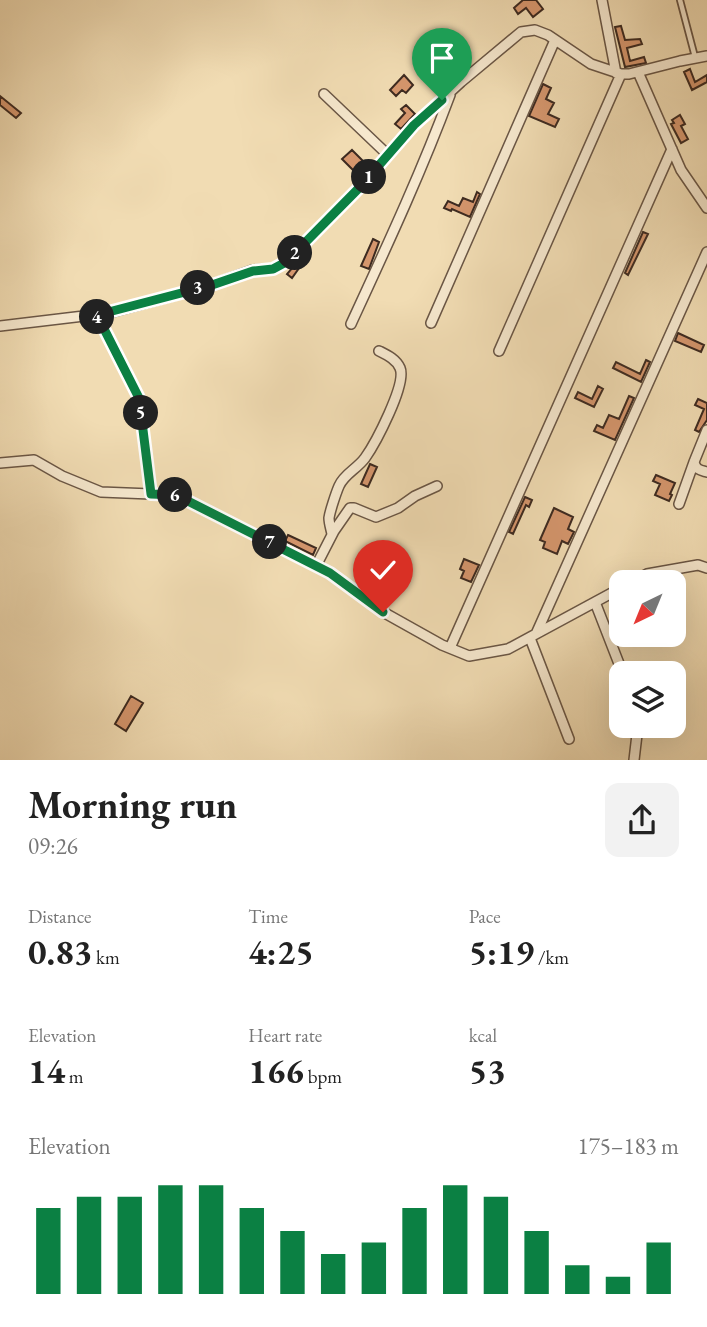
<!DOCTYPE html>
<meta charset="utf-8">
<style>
body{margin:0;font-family:"EB Garamond",serif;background:#f2f2f2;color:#222;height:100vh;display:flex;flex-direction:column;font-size:26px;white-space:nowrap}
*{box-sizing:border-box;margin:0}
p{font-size:23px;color:#767676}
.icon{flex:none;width:38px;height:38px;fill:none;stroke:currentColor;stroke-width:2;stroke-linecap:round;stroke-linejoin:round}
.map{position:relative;height:760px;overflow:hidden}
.details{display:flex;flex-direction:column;background:#fff;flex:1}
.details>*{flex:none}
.needle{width:46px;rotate:223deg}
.buttons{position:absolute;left:609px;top:570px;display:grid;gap:14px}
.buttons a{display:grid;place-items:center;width:77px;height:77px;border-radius:14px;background:#fff;box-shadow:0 7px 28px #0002;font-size:35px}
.pin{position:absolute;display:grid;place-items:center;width:60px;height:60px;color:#fff;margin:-72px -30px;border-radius:50% 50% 50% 0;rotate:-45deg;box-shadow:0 0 7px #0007}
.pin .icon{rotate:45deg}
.km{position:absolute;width:35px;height:35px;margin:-18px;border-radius:50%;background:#222;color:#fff;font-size:19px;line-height:35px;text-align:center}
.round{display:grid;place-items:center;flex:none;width:74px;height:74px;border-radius:14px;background:#f2f2f2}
.summary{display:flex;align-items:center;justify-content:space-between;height:119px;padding:0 28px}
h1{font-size:38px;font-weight:700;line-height:52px}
.stats{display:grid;grid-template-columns:repeat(3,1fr);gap:10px;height:119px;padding:7px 28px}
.stats div{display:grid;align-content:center}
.stats b{font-size:35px;font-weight:700}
.stats small{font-size:19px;font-weight:400}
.stats p{font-size:19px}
.chart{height:196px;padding:14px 28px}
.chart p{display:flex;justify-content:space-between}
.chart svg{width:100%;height:126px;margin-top:7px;stroke:#0b8043;stroke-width:6}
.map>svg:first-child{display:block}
</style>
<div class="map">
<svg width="707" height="760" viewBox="0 0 707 760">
<rect width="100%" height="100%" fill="#f1dcb3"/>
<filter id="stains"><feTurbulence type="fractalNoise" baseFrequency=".00286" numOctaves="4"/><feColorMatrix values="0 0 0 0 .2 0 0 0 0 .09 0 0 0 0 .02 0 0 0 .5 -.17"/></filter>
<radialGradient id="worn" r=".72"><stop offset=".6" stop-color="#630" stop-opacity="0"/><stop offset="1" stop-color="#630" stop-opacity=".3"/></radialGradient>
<!-- building -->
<path fill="#d5966d" stroke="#3d2a20" stroke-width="2" d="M523,0H536L543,9L533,17L526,8L518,14L514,8L515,7Z
M621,26L625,40L640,39L642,44L627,48L630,61L644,57L646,63L625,67L615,27Z
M690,69L695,82L707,75V82L692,90L684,72Z
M404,75L413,85L406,93L402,90L396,96L390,90Z
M543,84L551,88L546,99L554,103L548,114L559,119L555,127L529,116Z
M0,96L21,113L16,118L0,105Z
M406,105L415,114L401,129L395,124L405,113L401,109Z
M680,115L685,124L681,126L688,139L681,143L671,124L674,123L672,120Z
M352,150L366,164L356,173L342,159Z
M477,192L480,194L470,217L452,209L451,211L444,208L448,201L459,206L463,198L473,202Z
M643,232L648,234L628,275L625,273Z
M373,239L379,242L369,269L361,266Z
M306,252L309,254L292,278L287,274Z
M678,333L704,345L701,352L675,341Z
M646,360L650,362L641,382L613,368L616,362L640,374Z
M598,386L603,389L594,407L575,398L578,392L592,399Z
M629,396L634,398L615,440L594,431L597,425L603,428L609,415L619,419Z
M698,399L707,403V420L699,432L695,430L704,409L695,405Z
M370,464L377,467L368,487L361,484Z
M656,475L675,483L670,494L672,495L669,501L655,495L660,484L653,481Z
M525,497L532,500L529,507L526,505L513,534L509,532Z
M554,508L573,517L568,529L574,532L568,544L562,541L557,554L543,548L545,542L540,540Z
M288,535L316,548L313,555L285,541Z
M464,559L479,565L471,582L461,578L464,571L460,569Z
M131,696L143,703L126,731L115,724Z"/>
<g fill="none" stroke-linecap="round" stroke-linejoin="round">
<!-- lane casing -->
<g stroke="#6a5645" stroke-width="8">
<path id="lane" d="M680,0L695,57"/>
</g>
<!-- street casing -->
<g stroke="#6a5645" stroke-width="12">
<path id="street" d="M602,0L616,73
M638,72L681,170L707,208
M324,94L388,155
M97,315L139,398L151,494
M431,323L555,40
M351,324C386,248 421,173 450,95
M0,326L109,313L212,285L253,270L273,269L287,262L360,187L414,125L461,82L521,32L535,30L548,35L591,64L621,74H629L680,61L707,56
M499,351L621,74
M707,430L694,462C696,470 700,470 707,472
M0,463L34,460L62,476L101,492L176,495L330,573L383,612L442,645L469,656L508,649L621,588
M679,504L694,462
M332,534C331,529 329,523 329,518C330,511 336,493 339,486C344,474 357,469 365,458C375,444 407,384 400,368C396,359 387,355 379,351
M316,566L334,531L350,508H354L376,517L398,508L415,496L437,486
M630,583L647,574L698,565L707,568
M595,602L623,674
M536,634L707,252
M530,638L569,739
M450,648L672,149
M634,760L638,726"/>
</g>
<!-- lane -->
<use href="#lane" stroke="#f6e8ce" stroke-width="4.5"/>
<!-- street -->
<use href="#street" stroke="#f6e8ce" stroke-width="9"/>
</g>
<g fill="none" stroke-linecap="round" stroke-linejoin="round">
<!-- route casing -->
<g stroke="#fff" stroke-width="14">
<path id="route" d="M383,612L330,573L176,495L151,494L139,398L97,315L212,285L253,271L273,269L286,262L360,187L414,125L442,100"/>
</g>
<!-- route -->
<use href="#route" stroke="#0b8043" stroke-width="9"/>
</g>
<rect width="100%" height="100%" filter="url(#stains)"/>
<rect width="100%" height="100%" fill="url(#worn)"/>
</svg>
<div class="buttons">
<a><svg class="needle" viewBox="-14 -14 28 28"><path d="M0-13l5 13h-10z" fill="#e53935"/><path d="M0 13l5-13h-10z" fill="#767676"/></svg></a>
<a><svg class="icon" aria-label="layers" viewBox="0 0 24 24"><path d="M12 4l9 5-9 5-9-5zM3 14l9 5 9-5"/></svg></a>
</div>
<div class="pin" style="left:442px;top:100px;background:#1e9e55"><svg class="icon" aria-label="arrive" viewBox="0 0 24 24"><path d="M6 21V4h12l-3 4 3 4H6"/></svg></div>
<div class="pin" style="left:383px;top:612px;background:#d93025"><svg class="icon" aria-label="check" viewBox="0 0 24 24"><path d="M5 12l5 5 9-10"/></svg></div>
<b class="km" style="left:369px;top:177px">1</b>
<b class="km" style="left:295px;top:253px">2</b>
<b class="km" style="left:198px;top:288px">3</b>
<b class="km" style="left:97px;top:317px">4</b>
<b class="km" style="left:141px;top:413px">5</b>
<b class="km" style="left:175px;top:495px">6</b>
<b class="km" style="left:270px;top:542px">7</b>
</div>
<section class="details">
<div class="summary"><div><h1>Morning run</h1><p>09:26</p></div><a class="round"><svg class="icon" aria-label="share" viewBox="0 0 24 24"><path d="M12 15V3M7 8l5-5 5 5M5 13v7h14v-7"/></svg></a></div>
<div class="stats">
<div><p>Distance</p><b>0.83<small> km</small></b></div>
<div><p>Time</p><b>4:25</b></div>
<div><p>Pace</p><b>5:19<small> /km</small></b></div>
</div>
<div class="stats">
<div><p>Elevation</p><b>14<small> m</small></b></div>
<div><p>Heart rate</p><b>166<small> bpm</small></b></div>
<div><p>kcal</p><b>53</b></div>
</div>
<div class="chart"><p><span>Elevation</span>175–183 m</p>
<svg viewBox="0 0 160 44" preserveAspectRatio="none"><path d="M5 44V14M15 44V10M25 44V10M35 44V6M45 44V6M55 44V14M65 44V22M75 44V30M85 44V26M95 44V14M105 44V6M115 44V10M125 44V22M135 44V34M145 44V38M155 44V26"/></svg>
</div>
</section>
